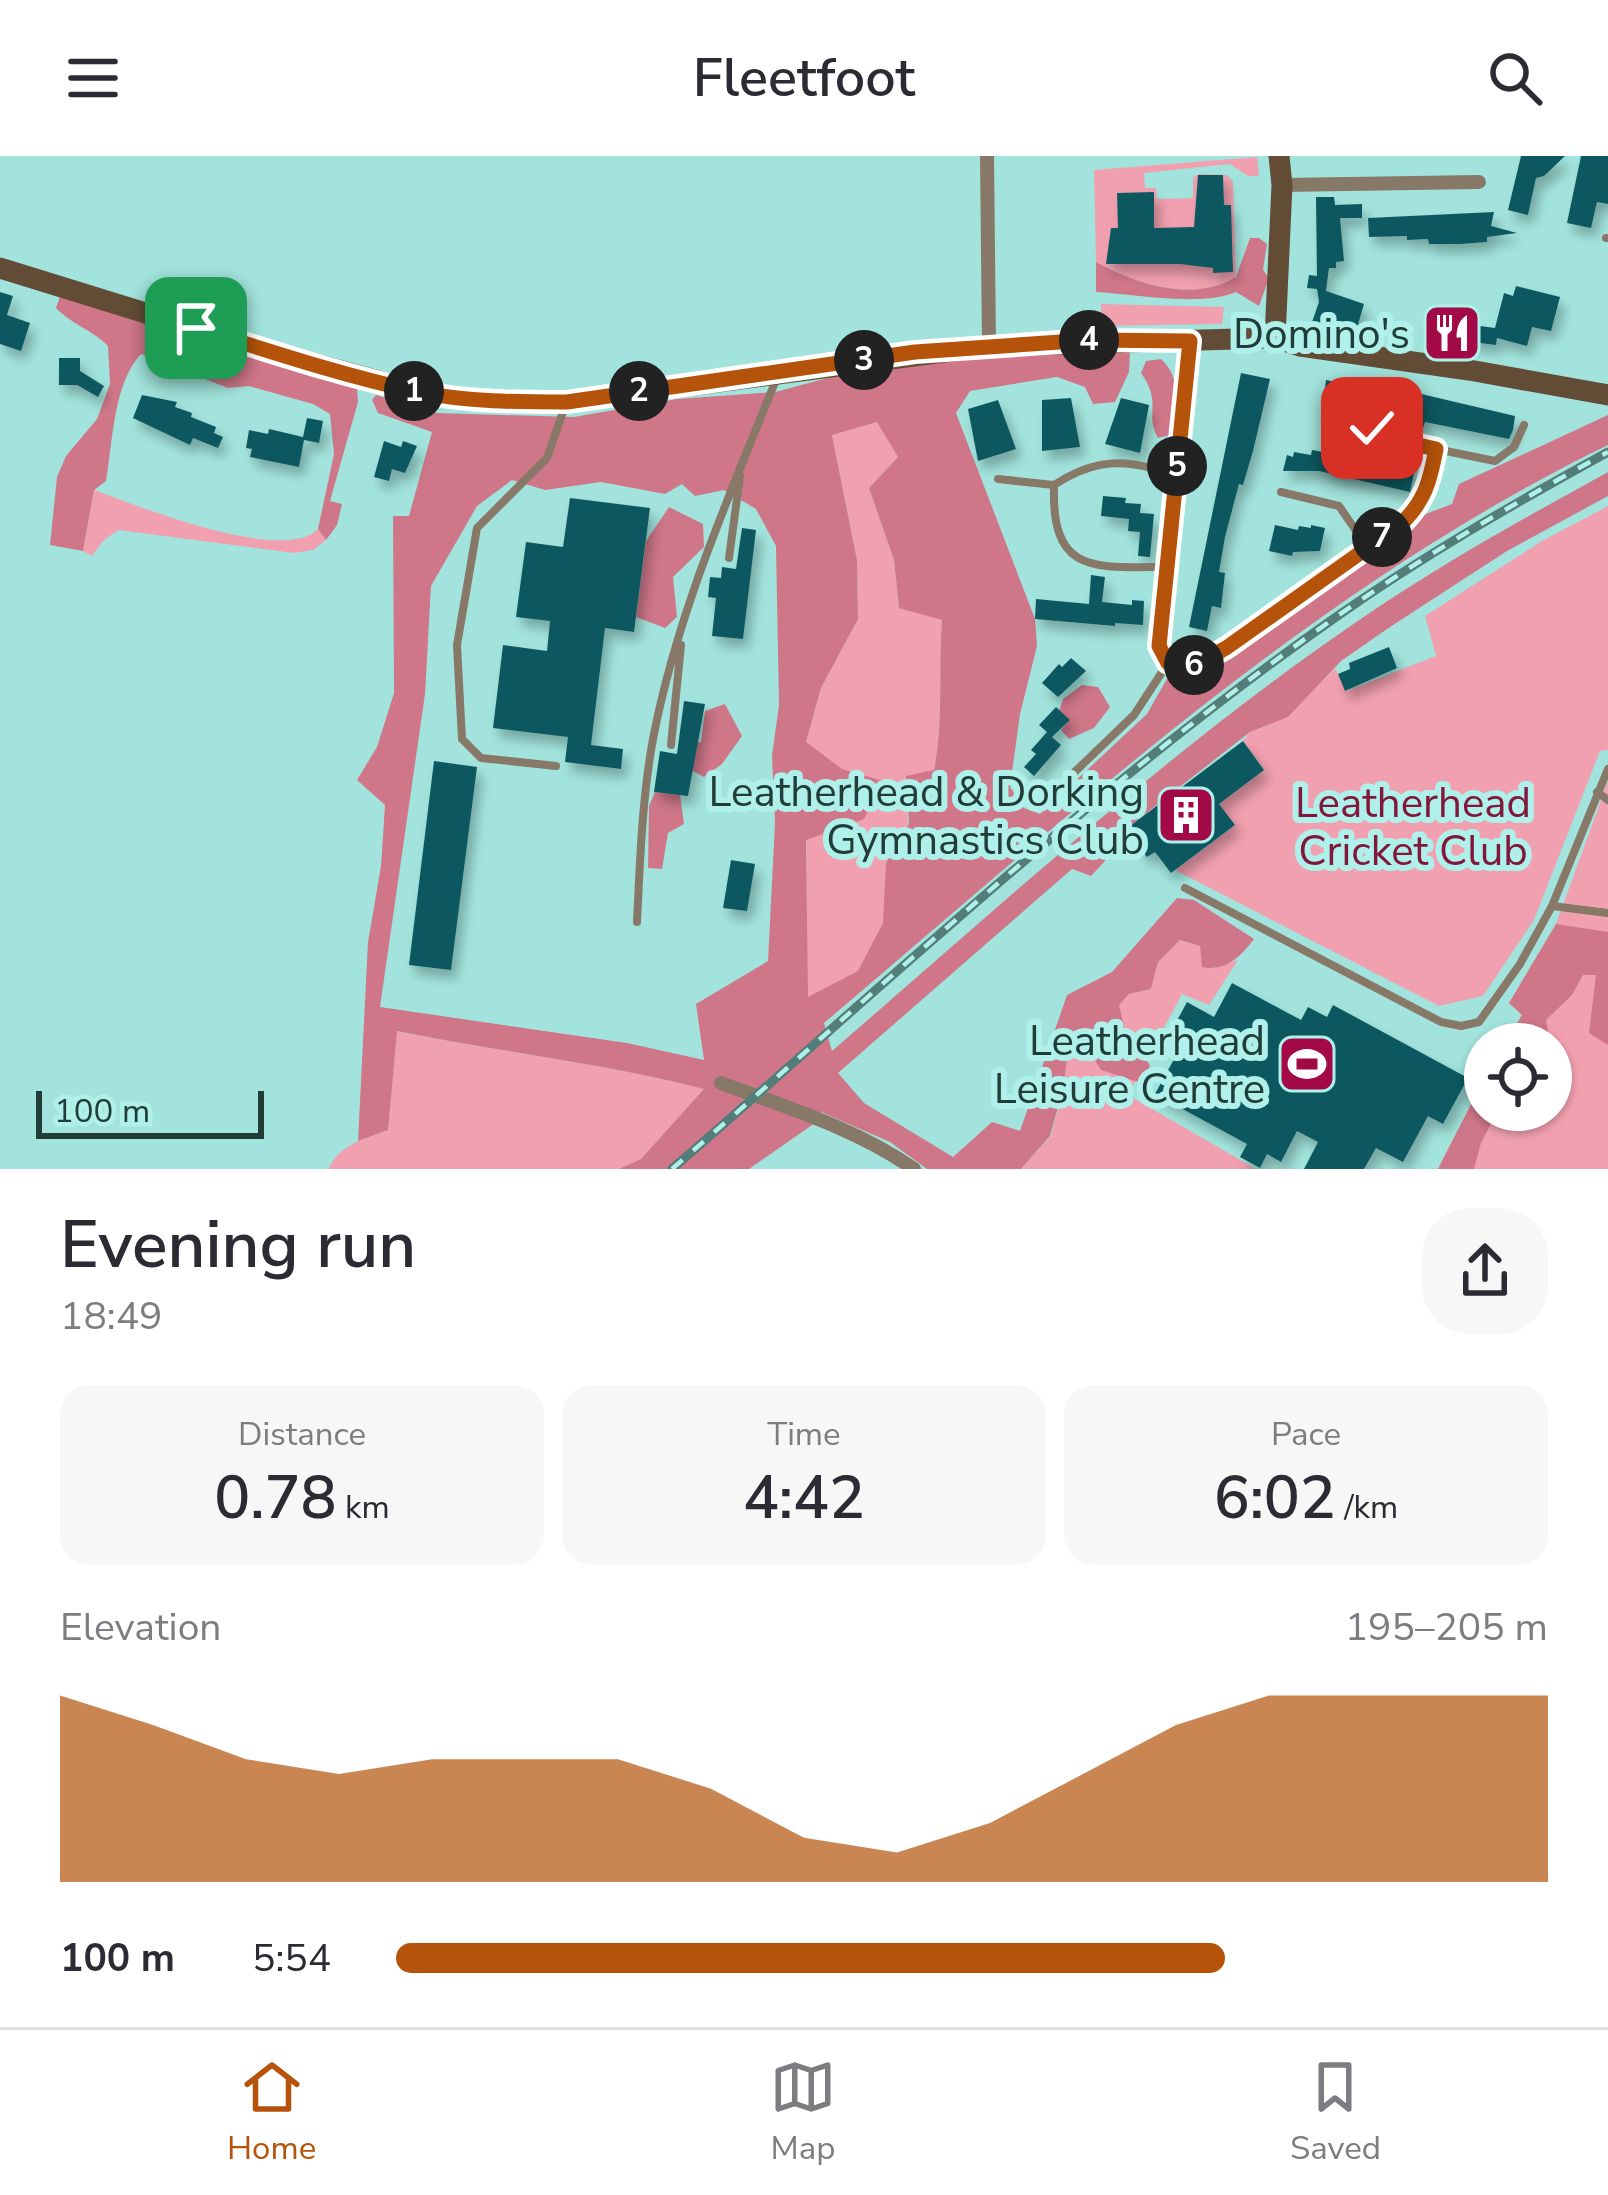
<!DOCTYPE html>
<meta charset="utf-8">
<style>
body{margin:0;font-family:"Nunito Sans",sans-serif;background:#f7f7f7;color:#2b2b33;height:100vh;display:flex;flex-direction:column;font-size:45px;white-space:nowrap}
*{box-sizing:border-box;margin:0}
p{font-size:39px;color:#7c7c81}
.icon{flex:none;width:66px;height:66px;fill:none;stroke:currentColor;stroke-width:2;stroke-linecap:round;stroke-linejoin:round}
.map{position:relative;height:1013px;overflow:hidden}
.drawer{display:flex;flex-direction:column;background:#fff;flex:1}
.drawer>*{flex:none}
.buttons{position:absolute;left:1464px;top:867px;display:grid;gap:24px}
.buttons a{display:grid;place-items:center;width:108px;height:108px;border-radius:50%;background:#fff;box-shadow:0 3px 9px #0004;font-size:60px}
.scale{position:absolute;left:36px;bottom:30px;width:228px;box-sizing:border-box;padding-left:12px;border:6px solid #213c39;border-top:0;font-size:33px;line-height:42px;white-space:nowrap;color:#213c39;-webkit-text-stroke:9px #aff1ea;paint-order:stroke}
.pin{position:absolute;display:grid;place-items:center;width:102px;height:102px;color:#fff;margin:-51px;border-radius:24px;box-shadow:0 6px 18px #0006}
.km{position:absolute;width:60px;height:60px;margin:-30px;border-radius:50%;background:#222;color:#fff;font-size:33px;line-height:60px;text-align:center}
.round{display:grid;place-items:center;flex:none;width:126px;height:126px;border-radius:48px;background:#f7f7f7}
.summary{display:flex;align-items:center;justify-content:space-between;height:204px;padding:0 60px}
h1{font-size:66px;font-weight:600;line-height:90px}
.stats{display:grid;grid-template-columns:repeat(3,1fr);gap:18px;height:204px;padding:12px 60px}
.stats div{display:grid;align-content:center;border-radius:30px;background:#f7f7f7;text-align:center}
.stats b{font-size:60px;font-weight:600}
.stats small{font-size:33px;font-weight:400}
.stats p{font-size:33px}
.chart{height:336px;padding:24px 60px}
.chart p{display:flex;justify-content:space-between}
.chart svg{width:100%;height:216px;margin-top:12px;fill:#b45309;opacity:.7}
ul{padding:0 60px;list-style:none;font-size:39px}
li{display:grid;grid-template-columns:192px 144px 1fr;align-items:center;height:90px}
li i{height:30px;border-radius:15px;background:#b45309}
header{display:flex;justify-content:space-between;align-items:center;height:156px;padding:0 60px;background:#fff;font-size:54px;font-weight:600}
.dock{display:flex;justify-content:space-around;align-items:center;height:168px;border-top:3px solid #e1e1e2;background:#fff;font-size:33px;color:#7c7c81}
.dock a{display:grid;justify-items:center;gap:6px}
.dock .active{color:#b45309}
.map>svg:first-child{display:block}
</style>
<header><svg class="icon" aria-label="menu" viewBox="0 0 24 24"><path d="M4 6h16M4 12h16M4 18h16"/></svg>Fleetfoot<svg class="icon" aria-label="search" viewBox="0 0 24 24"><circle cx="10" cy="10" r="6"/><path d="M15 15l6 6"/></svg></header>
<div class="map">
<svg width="1608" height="1013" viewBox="0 0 1608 1013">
<defs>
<filter id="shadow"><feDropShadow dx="5.5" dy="9" stdDeviation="6" flood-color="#0004"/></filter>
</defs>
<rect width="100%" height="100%" fill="#a2e4dd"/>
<!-- green -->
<path fill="#f1a0af" d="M1257,1L1259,20H1248L1230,8L1144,17L1145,32H1156L1157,43L1193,42V22L1198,18L1227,19L1233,26L1236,121C1193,147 1136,128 1096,106L1094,14Z
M1101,148L1224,151L1222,168L1101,170Z
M878,266L898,301L869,332L894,404L899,451L942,463C938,514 944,564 934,614L906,621L911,736L823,868L807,841L806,586L821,532L858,463L857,404L832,278Z
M94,334C136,349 283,409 318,373L326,384L313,394L294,397L118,374L103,385L92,400L83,395Z
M1608,350V594L1600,595L1534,764L1483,840L1439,850L1175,714L1234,670L1219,648L1264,614L1243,585L1250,576L1288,560L1335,512L1346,535L1436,500L1425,460L1542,385Z
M1608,625V1013H1438L1485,921V954H1551V888H1505L1522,859L1509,847L1556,768Z
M1180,784L1200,790L1212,813L1238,804L1209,849L1182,838L1128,939L1256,1013H1021L1051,980L1063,933L1069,888H1084L1101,914L1126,879L1118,849L1129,838L1151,833L1158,806Z
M396,875C499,896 604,907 705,933L641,1003L619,1013H329C338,989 366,982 388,974Z"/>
<!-- forest -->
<path fill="#cf7789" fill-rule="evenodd" d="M1250,82H1259L1267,88L1263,114L1269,122L1259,150L1236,136C1203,151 1134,138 1096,136V106C1136,128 1193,147 1236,121Z
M60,140C160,167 257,202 357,231L358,246L330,345L342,348L337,369L326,384L318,373L334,298L330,258L313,248L249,230L228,232L141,198C113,228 113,286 106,325L94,334L83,395L50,389L57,321L66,300L97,263L110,228L108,190C93,174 72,169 56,152Z
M1130,195L1129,216L1115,246L1093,248L1085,231L1057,221L970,235L956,257L1035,463L1037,490L1020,558L1010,631L1024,652L1040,658L1147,558L1168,521L1201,516L1423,359L1452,348L1459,328L1608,259V289C1314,432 1071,658 824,867L832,895C1007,744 1179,585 1371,456C1447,405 1528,360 1608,316V340L1507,395L1390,471L1341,505L1288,561L1250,576L1126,673L1117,692L1091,720L1072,713L838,917L864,947L953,1001L992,966L1020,975L1067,839L1112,816L1177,742L1194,744L1254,783C1241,800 1226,816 1202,811L1200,790L1180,784L1158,806L1151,833L1129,838L1119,849L1126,879L1139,889L1150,910L1141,927L1101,914L1084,888H1069L1063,933L1050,980L1021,1013H927L890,986L821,956L815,967L749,1013H619L641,1003L704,933C603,907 499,896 397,875L388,974L358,985L368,786L381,710L385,649L357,624L377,591L394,537L393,360H409L432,276L378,257L372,244L376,239L437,257L574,261L677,243L775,236L903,202ZM877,266L898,301L869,332L894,404L899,452L942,464C938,514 944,564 934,614L906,620L909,668L886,707L883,767L858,815L808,841L806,684L864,663L883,625L842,613L806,586L821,532L858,463L857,404L832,279ZM512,324L545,334L601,326L665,338L682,328L695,340L724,334L756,353L776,390L779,549L772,600L775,667L768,805L696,848L704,904L627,887L380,851L425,538L431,430L477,350Z
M1161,203C1184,224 1174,252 1170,279L1158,282C1144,258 1163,248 1141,217L1146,205Z
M669,351L703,368L704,391L673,421L677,461L665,472L636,461L646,385Z
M1082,529L1098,531L1110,551L1094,572L1069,583L1061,574L1069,564L1059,555L1063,543Z
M725,548L742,580L722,608L704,621L691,614L696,586H701L705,555Z
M655,636L680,639L684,668L668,677L662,713L648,712L649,650Z
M1556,768L1608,776V889L1589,877L1596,819H1583L1572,839L1546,864L1550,888H1505L1522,859L1509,847Z
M1485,921V954H1498L1481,987L1474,1013H1438Z"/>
<!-- building -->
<path fill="#115961" filter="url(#shadow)" d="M1521,0H1565L1544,20L1536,22L1528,59L1508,54Z
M1581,0H1608V48L1597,46L1591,72L1567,67Z
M1198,19H1223L1224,49H1231L1233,116L1213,117V112L1180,108H1106L1111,72H1118L1117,37L1154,36V72L1194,71Z
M1316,41H1334L1335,49L1362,48V62H1340L1344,105L1336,106V112H1329L1326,135L1364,148L1354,182L1311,169L1319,146L1317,133L1307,132L1309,119L1317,120Z
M1494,56L1491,70L1517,77L1487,81V86L1461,88H1429L1428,83L1407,84V80L1369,81L1368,62Z
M1516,130L1560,141L1551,175L1532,171L1527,190L1497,182L1496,189L1424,180L1426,163L1495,172L1504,137L1513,140Z
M0,136L13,140L7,159L30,167L21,195L0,188Z
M59,202H80V215L104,230L98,241L77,229H59Z
M1241,217L1270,223L1253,295L1243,329L1239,328L1225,381L1219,416L1225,417L1221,452L1212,450L1207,475L1189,471Z
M1326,224L1354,230L1347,276L1327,272L1329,259L1322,257Z
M1400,233L1515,260L1513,274L1509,283L1425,266L1423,272L1386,264L1389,251L1396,253Z
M142,239L177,246L175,251L192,257L191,261L216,271L214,277L223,281L218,292L193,282L190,289L133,262Z
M1071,242L1080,291L1042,295V244Z
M1121,242L1149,249L1140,297L1105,288Z
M998,244L1016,293L978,305L968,253Z
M307,262L323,265L319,287L304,284L299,311L250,301L252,293L246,292L249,274L268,278L269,273L303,281Z
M384,285L401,291L403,285L417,290L405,317L392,313L389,325L374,321Z
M1312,294L1396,309L1401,304L1416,308L1410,336L1319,315H1283L1287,299L1293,301L1294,296L1311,299Z
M1103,340L1126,342L1125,347L1141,348L1140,357L1154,358L1150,401L1138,400L1140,376L1128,375L1129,363L1101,360Z
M570,342L650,352L634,476L605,472L591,589L623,593L621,613L565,606L568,581L493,572L503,489L547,495L550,465L516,461L526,386L563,391Z
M1275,369L1298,374L1299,370L1311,372V369L1325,372L1320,395L1293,396L1292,400L1269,395Z
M742,372L756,374L743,483L712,480L716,442L708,441L710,421L721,422L722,411L736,413Z
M1091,419L1105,421L1102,446L1132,449V444L1144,445L1143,469L1115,467V470L1035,463L1036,443L1089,448Z
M1389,491L1397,512L1345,535L1338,518L1350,513L1349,507Z
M1071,502L1086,515L1058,541L1042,527L1059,508L1062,511Z
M684,545L705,548L688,640L654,636L660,595L677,598Z
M1056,551L1070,564L1052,581L1061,589L1034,620L1024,611L1036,598L1031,594L1047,576L1039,569Z
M1243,585L1264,614L1219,648L1235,669L1171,717L1155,696L1147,701L1126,673Z
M434,605L477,611L451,814L409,809Z
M731,704L755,708L747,755L723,752Z
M1232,827L1301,864L1308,851L1327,861L1333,849L1468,922L1443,968L1428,960L1403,1006L1376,992L1364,1013H1304L1318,986L1297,975L1281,1006L1267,998L1260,1012L1240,1001L1247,988L1155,938L1179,894L1165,887L1187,846L1214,861Z"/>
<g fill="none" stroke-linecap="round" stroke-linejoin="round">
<!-- lane -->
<path stroke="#877868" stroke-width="8" d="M1606,82H1608
M1436,293L1495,305L1514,291L1524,269
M998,323L1054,329C1086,308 1114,302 1151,312
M1054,329C1051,419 1094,411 1166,411
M1281,336L1339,350L1368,392
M729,402L740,320
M671,589L681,489
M556,610L481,602L462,583L457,489L477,372L547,302L566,247
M1059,631L1134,559L1168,507L1194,509L1226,492L1401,368C1425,345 1431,325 1436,293L1378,280L1373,272L1379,232
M1597,636L1608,644
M1185,732L1441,866L1461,870L1479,866L1520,808L1552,750L1608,613
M1552,750L1608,757
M637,766C640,705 642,643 653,583C677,457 730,338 778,219"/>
<!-- street -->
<path stroke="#877868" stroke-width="14" d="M987,0L989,190
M1282,29L1479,26
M1168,507L1159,490L1190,185
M721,927C788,952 855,972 914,1013"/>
<!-- secondary -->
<path stroke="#624c35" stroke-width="21" d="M0,112L275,197L419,236L466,243L567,246L989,190L1275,182L1300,190L1469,214L1608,239
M1275,182L1282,29L1279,0"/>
<!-- rail casing -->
<g stroke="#537d78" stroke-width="9">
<path id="rail" d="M672,1013C889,825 1100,626 1336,461C1423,400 1515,347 1608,296"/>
</g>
<!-- rail -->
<use href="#rail" stroke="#aff1ea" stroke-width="4.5" stroke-dasharray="14" stroke-linecap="butt"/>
</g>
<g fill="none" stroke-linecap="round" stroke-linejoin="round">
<!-- route casing -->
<g stroke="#fff" stroke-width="24">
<path id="route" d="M196,172C269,195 344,220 419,236C467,246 518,246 567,246L915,196L1090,184L1190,185L1159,490L1168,507C1191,513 1206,503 1226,492L1401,368C1425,345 1430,325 1436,293L1378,280L1372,272"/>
</g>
<!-- route -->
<use href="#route" stroke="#b45309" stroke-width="15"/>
</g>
<!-- icons -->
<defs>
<g id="restaurant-square" transform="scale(3)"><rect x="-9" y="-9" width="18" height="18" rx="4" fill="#a20946" stroke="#aff1ea"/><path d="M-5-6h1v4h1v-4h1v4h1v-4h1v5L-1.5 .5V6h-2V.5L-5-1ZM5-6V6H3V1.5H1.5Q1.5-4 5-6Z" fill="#fff"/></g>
<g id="building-square" transform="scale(3)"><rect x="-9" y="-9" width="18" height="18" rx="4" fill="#a20946" stroke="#aff1ea"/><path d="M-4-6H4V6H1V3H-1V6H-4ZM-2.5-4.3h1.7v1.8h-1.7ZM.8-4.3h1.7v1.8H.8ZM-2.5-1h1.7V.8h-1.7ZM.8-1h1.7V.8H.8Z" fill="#fff"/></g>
<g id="stadium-square" transform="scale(3)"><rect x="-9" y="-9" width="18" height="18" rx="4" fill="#a20946" stroke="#aff1ea"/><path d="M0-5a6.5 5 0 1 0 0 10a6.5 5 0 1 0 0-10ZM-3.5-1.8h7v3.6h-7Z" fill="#fff"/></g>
</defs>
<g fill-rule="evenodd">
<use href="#restaurant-square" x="1452" y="177"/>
<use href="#building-square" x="1186" y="659"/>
<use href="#stadium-square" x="1307" y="908"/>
</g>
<g text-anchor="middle" stroke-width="12" stroke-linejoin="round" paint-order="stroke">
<!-- poi labels -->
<g font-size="42" fill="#213c39" stroke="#aff1ea" text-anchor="end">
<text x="1410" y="192">Domino's</text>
<text x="1144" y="650">Leatherhead &amp; Dorking<tspan x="1144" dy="48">Gymnastics Club</tspan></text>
<text x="1265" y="899">Leatherhead<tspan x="1265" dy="48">Leisure Centre</tspan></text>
</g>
<!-- park labels -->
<g font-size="42" fill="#81173a" stroke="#aff1ea">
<text x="1413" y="661">Leatherhead<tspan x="1413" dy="48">Cricket Club</tspan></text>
</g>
</g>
</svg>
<div class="buttons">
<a><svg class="icon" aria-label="locate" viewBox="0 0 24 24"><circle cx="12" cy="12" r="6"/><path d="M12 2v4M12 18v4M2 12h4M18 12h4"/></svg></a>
</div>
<div class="scale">100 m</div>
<div class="pin" style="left:196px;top:172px;background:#1e9e55"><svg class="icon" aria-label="arrive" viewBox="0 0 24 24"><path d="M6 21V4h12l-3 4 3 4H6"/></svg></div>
<div class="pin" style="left:1372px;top:272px;background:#d93025"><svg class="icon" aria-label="check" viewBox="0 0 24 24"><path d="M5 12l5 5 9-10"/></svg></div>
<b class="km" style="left:414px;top:235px">1</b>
<b class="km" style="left:639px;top:235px">2</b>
<b class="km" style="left:864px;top:204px">3</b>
<b class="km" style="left:1089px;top:184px">4</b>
<b class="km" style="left:1177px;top:310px">5</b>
<b class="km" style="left:1194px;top:509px">6</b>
<b class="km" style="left:1382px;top:381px">7</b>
</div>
<section class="drawer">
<div class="summary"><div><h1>Evening run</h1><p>18:49</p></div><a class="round"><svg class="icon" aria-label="share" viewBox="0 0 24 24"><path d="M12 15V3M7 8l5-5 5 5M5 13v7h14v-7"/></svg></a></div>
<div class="stats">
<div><p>Distance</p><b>0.78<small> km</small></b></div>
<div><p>Time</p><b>4:42</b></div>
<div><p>Pace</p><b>6:02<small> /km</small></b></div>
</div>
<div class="chart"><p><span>Elevation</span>195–205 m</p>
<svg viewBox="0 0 160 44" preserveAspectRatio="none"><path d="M0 44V6L10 12L20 19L30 22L40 19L50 19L60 19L70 25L80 35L90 38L100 32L110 22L120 12L130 6L140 6L150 6L160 6V44z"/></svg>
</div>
<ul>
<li><b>100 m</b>5:54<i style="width:72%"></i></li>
</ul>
</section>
<nav class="dock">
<a class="active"><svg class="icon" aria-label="home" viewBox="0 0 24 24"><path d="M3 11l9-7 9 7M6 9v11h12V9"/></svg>Home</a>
<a><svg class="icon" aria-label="map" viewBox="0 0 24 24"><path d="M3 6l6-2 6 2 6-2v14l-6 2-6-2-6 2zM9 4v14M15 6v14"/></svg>Map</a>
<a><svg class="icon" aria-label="saved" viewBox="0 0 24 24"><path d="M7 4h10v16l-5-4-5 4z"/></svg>Saved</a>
</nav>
